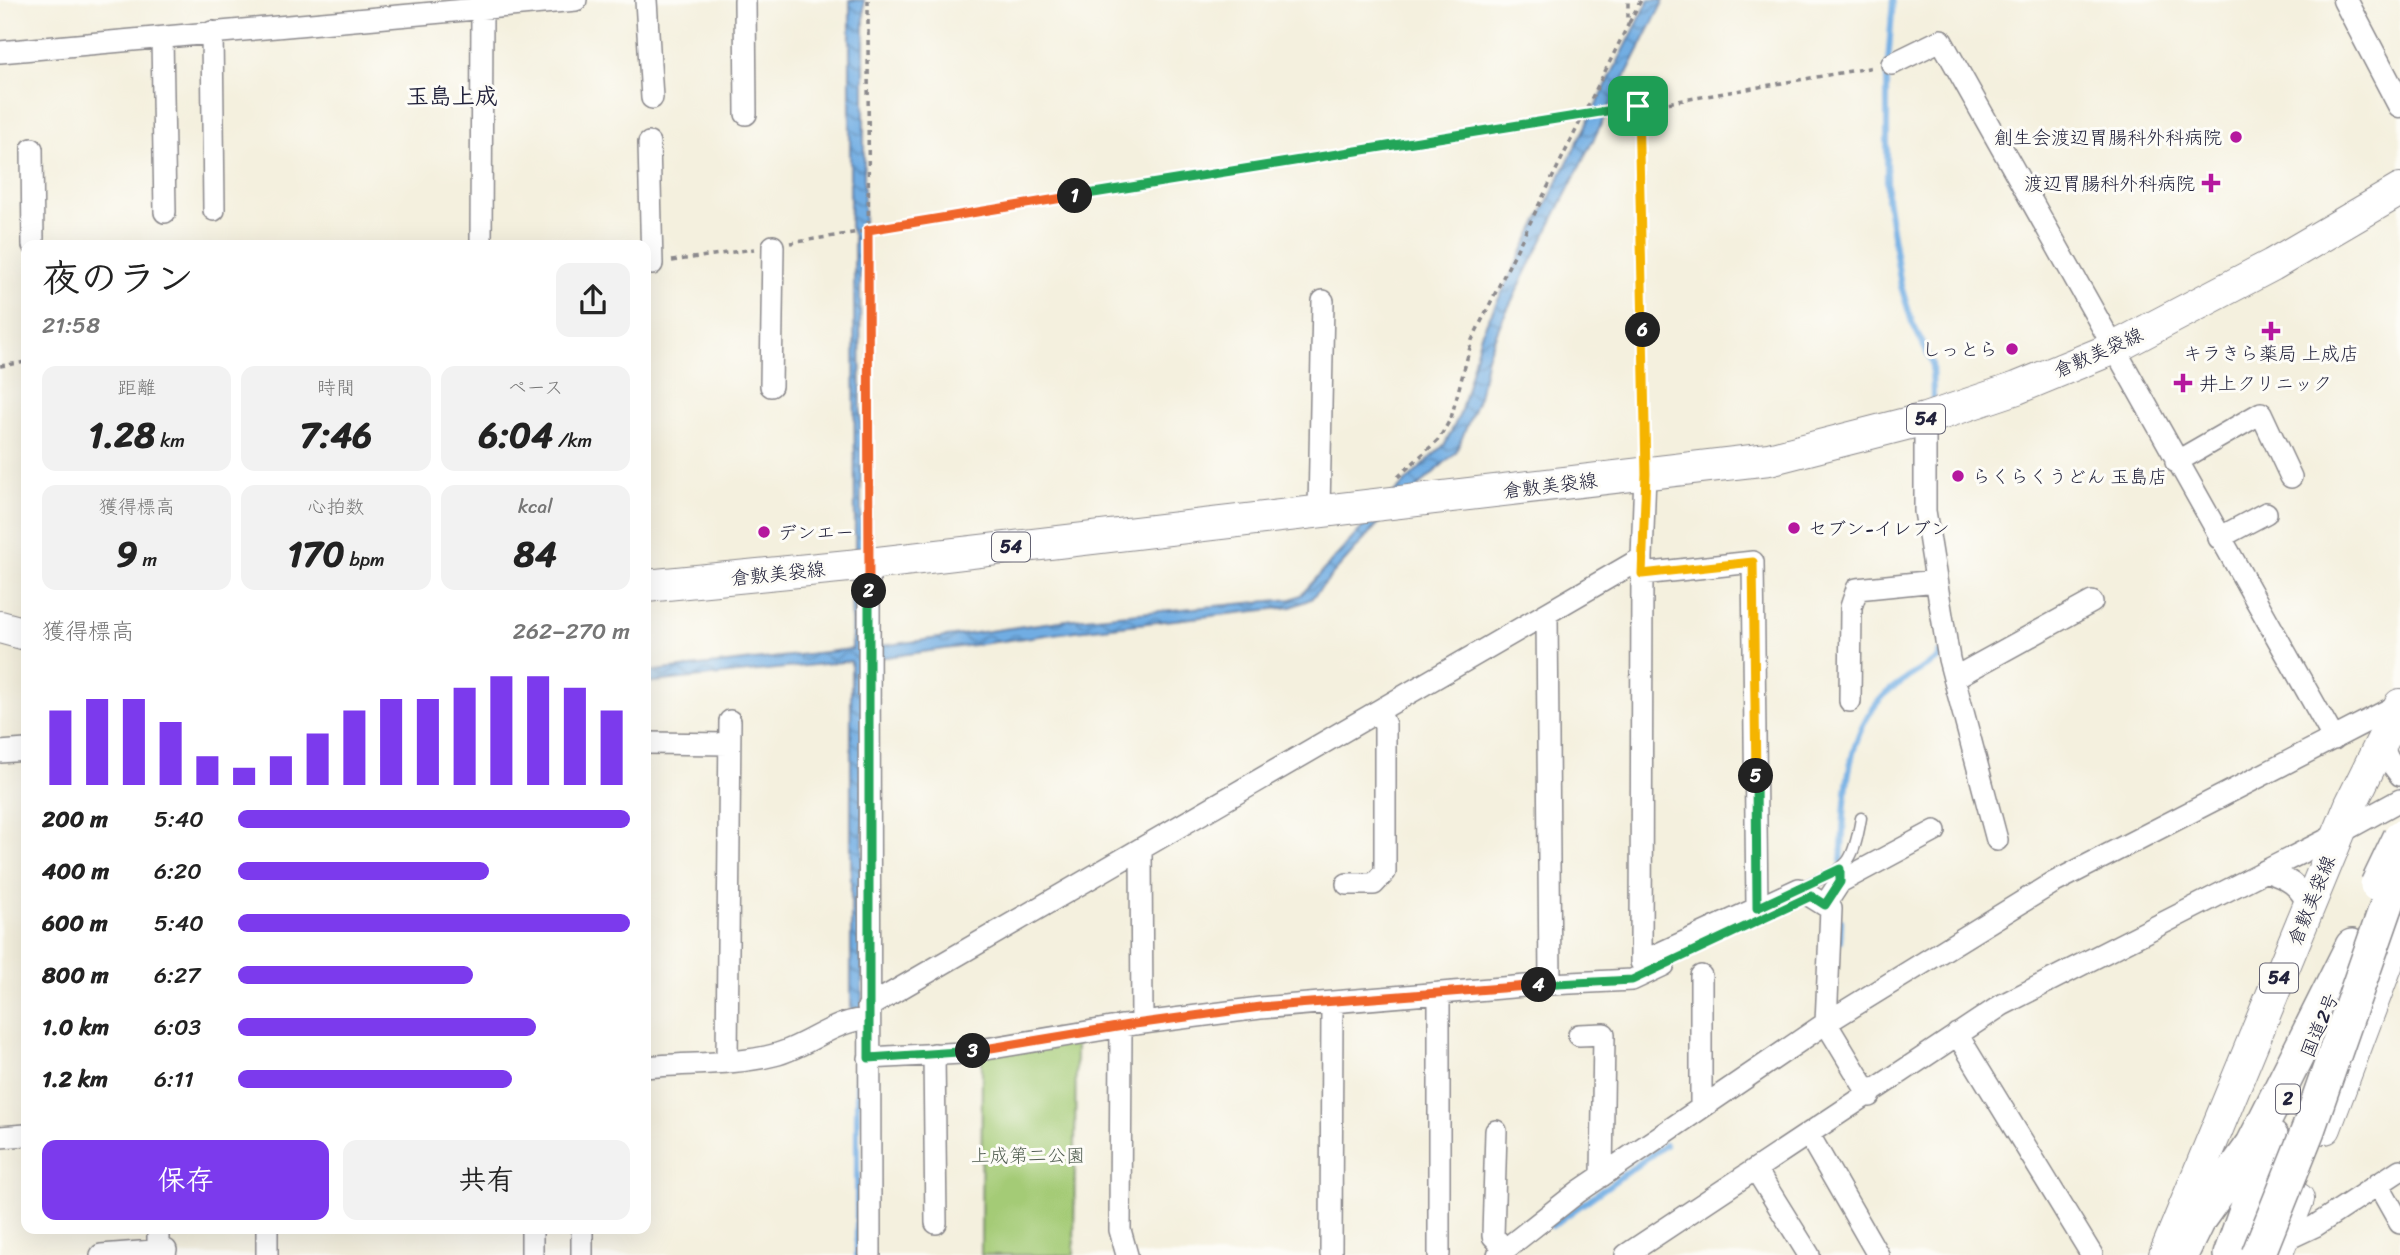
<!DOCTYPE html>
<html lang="ja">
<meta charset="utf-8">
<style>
body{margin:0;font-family:Sriracha,"Klee One",sans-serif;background:#f2f2f2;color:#222;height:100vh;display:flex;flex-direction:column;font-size:26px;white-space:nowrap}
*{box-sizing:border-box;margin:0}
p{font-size:23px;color:#767676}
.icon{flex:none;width:38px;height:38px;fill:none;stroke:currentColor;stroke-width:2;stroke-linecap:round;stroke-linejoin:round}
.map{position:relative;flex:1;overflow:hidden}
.side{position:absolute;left:21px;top:240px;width:630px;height:994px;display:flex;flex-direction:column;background:#fff;border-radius:14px;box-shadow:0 7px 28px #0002}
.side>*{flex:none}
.pin{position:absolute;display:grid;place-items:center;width:60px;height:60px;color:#fff;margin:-30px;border-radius:14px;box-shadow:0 4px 10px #0006}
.km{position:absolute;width:35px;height:35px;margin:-18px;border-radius:50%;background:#222;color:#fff;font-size:19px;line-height:35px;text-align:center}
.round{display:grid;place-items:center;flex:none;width:74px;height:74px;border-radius:14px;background:#f2f2f2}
.summary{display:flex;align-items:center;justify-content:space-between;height:119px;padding:0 21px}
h1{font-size:38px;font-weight:700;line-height:52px}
.figures{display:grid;grid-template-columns:repeat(3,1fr);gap:10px;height:119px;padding:7px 21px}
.figures div{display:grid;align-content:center;border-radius:14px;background:#f2f2f2;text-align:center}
.figures b{font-size:35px;font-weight:700}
.figures small{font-size:19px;font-weight:400}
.figures p{font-size:19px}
.chart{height:196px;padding:14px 21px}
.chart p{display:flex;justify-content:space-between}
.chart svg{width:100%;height:126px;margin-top:7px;stroke:#7c3aed;stroke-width:6}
.primary-button{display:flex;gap:14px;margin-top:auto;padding:14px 21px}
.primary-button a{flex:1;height:80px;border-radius:14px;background:#7c3aed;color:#fff;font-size:28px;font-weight:700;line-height:80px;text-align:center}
.primary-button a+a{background:#f2f2f2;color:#222}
ul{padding:0 21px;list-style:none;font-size:23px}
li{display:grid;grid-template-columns:112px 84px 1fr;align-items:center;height:52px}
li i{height:18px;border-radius:9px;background:#7c3aed}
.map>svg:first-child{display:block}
</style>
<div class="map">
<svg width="2400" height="1255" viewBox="0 0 2400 1255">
<defs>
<pattern id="water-waves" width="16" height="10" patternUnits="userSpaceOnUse" patternTransform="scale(1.75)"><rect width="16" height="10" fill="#71ade3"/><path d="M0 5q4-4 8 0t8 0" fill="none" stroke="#5c8cb9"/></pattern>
</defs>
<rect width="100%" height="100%" fill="#fdfcf7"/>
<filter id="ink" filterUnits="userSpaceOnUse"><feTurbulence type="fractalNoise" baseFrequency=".0143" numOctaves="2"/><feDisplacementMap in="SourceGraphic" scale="14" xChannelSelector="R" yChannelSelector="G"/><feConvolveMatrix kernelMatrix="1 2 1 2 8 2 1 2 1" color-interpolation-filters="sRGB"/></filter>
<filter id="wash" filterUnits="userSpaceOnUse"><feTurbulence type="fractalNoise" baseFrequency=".00686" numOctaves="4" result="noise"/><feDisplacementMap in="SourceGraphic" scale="28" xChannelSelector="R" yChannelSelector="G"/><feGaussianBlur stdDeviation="1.57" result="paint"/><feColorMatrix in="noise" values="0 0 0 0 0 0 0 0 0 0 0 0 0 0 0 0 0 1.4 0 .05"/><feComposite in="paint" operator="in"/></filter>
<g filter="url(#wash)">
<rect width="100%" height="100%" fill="#f4f0de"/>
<!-- park -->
<path fill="#a4cb76" stroke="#637658" stroke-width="2" d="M1076,1042L1074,1255H981L982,1055Z"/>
<!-- water -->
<path fill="url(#water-waves)" stroke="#4a688f" stroke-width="2" d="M850,0H864V224L860,239L861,531L865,547L863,582L875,647L1074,619L1292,599L1301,595L1392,495L1445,444L1460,414L1481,334L1649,0H1664L1502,320L1487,356L1479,397L1456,452L1378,524L1311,599L1291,607L1075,631L864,660L862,1008L851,1013V661L646,683V672L852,649L851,582L855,547L854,237L850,227Z"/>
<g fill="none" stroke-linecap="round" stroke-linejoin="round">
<!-- stream -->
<path stroke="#71ade3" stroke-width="6" d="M1893,0L1887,75V198L1901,286L1912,322L1932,363L1933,397
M1841,861C1846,805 1842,730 1890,690C1905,678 1923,668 1940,658L1939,654
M1840,940L1841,920
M857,1022V1255
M1552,1226L1665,1145"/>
</g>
</g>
<g filter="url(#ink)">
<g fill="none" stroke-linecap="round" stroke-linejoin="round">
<!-- service casing -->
<g stroke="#8b898c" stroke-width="13">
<path id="service" d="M1800,888C1845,867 1852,871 1861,818"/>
</g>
<!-- minor casing -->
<g stroke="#8b898c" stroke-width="24">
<path id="minor" d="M646,0L652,98
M745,0L746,114
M212,32L214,210
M162,38L165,212
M0,52L576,0
M1892,64L1941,40L2334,739
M649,143L652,264
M32,149L33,245
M481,245L482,8
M771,386L773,246
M1925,419V511L1949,659L1997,840
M2176,462L2261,413L2291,477
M1645,474L1642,558L1641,962L1799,889L1831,909L1826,1023L1870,1096
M1319,510L1323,301
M2219,538L2266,513
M869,564L870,1255
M1642,574L1753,562L1757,908
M1954,678L2092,602
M1850,701L1851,607L1857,589L1936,581
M646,743L729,744
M2381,743L2388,759L2400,775
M0,752L26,750
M1141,849L1142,1023
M2265,871C2287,878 2301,885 2308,907
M1347,884H1374L1385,872V725L1379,711
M1825,905L1840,882L1935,831
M1701,976V1108
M1550,984L1632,980L1664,965
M1439,993V1255
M868,1007L1642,558
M1121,1026L1120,1230L1127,1255
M1957,1034L2092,1255
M1579,1035L1604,1034L1602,1176
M934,1054L936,1223
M869,1058L962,1053L1135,1024L1260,1008L1550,984L1547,614
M727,1060L730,721
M646,1067C686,1063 736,1065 774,1055C807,1047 835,1019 869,1019
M1496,1131L1493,1236L1505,1249
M1809,1135L1878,1255
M0,1137L26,1135
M1756,1170L1809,1255
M2378,1184L2400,1223
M158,1228V1251
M2281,1242L2315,1226L2400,1170
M101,1255L166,1250
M267,1255V1228
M532,1255V1229
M582,1255V1228
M1331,1255L1332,1002
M1498,1255L1578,1192L1826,1023L2051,884L2400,704
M1626,1255L2002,1005L2338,834L2400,800"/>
</g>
<!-- tertiary casing -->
<g stroke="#8b898c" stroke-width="27">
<path id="tertiary" d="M2345,0L2400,105"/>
</g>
<!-- primary casing -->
<g stroke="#8b898c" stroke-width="34">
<path id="primary" d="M646,586L869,564L1769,459L1925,419L2017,388L2114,348L2272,265L2400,190
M0,627L26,634
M2325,1128L2400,929
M2165,1255L2351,804L2400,705
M2276,1255L2298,1199"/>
</g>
<!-- trunk casing -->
<g stroke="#8b898c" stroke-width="36">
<path id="trunk" d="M2181,1255L2197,1222L2253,1144L2352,946
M2230,1255L2272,1138"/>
</g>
<!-- path -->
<path stroke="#8b898c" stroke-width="3.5" stroke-dasharray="5 5" stroke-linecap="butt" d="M868,0L869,541
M1629,23L1641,0
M1638,106L1645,451
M790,243L1609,113L1874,67
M672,261L754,249
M0,366L26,362
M1398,477L1439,439L1451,418L1472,340L1628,25V0"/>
<!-- service -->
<use href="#service" stroke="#fff" stroke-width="10"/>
<!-- minor -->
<use href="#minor" stroke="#fff" stroke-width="21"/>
<!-- tertiary -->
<use href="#tertiary" stroke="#fff" stroke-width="24"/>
<!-- primary -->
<use href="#primary" stroke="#fff" stroke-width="32"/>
<!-- trunk -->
<use href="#trunk" stroke="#fff" stroke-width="33"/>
<!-- trunk-bridge casing -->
<g stroke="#8b898c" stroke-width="36" stroke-linecap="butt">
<path id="trunk-bridge" d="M2377,885L2400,837
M2258,1255L2308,1130L2400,867"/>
</g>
<!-- trunk-bridge -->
<use href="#trunk-bridge" stroke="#fff" stroke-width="33"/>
</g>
</g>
<g fill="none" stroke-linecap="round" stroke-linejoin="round" filter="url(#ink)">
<!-- split-1 casing -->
<g stroke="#fff" stroke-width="14">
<path id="split-1" d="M1075,196L1638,106"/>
</g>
<!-- split-2 casing -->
<g stroke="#fff" stroke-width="14">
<path id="split-2" d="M869,591L868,230L1075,196"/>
</g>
<!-- split-3 casing -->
<g stroke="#fff" stroke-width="14">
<path id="split-3" d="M869,591V1058L973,1051"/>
</g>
<!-- split-4 casing -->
<g stroke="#fff" stroke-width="14">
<path id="split-4" d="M973,1051L1135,1024L1260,1007L1539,985"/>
</g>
<!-- split-5 casing -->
<g stroke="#fff" stroke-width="14">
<path id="split-5" d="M1539,985L1632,980L1811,896L1825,905L1840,882V869L1757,908L1756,776"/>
</g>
<!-- split-6 casing -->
<g stroke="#fff" stroke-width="14">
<path id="split-6" d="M1643,330L1646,474L1642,574L1753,562L1756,776"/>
</g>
<!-- split-7 casing -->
<g stroke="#fff" stroke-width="14">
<path id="split-7" d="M1638,106L1643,330"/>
</g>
<!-- split-1 -->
<use href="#split-1" stroke="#22a559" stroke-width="9"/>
<!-- split-2 -->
<use href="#split-2" stroke="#f0652b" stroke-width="9"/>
<!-- split-3 -->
<use href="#split-3" stroke="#22a559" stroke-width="9"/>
<!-- split-4 -->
<use href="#split-4" stroke="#f0652b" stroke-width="9"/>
<!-- split-5 -->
<use href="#split-5" stroke="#22a559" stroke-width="9"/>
<!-- split-6 -->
<use href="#split-6" stroke="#f5b400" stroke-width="9"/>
<!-- split-7 -->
<use href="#split-7" stroke="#f5b400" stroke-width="9"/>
</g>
<!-- markers -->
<g fill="#b5179e" stroke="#fdfcf7" stroke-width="2.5">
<circle cx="2236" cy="137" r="7"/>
<path d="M2207.5 172.5h7v7h7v7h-7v7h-7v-7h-7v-7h7z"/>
<path d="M2267.5 320.5h7v7h7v7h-7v7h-7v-7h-7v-7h7z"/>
<circle cx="2012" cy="349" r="7"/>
<path d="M2179.5 372.5h7v7h7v7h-7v7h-7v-7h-7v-7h7z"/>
<circle cx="1958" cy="476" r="7"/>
<circle cx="1794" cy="528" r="7"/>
<circle cx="764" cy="532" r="7"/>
</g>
<g text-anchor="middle" stroke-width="6" stroke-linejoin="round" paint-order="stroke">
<!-- shield labels -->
<g fill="#fdfcf7" stroke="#646373" stroke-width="2">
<rect x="1907" y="404.5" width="38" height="29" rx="5"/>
<rect x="992" y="532.5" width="38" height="29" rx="5"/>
<rect x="2260" y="963.5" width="38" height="29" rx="5"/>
<rect x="2276" y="1084.5" width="24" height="29" rx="5"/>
</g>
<g font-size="18" font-weight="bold" fill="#22223b">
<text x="1926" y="425">54</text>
<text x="1011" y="553">54</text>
<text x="2279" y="984">54</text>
<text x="2288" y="1105">2</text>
</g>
<!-- poi labels -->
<g font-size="19" fill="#22223b" stroke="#fdfcf7" text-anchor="start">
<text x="2222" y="144" text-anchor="end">創生会渡辺胃腸科外科病院</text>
<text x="2195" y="190" text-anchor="end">渡辺胃腸科外科病院</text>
<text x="1998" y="356" text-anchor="end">しっとら</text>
<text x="2271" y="360" text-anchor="middle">キラきら薬局 上成店</text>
<text x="2199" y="390">井上クリニック</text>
<text x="1972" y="483">らくらくうどん 玉島店</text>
<text x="1808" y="535">セブン-イレブン</text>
<text x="778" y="539">デンエー</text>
</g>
<!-- street labels -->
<g font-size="19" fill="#22223b" stroke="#fdfcf7">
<text transform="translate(2098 352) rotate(-24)" y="7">倉敷美袋線</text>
<text transform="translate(1550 485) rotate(-7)" y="7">倉敷美袋線</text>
<text transform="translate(778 573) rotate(-6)" y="7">倉敷美袋線</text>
<text transform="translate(2311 900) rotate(-68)" y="7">倉敷美袋線</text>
<text transform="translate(2319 1025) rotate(-67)" y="7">国道2号</text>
</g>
<!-- park labels -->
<g font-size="19" fill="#505d50" stroke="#fdfcf7">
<text x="1028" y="1162">上成第二公園</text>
</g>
<!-- quarter labels -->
<g font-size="23" font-weight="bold" fill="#22223b" stroke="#fdfcf7">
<text x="452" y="104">玉島上成</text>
</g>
</g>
</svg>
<div class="pin" style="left:1638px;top:106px;background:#1e9e55"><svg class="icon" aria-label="arrive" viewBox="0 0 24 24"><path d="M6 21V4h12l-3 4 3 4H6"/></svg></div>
<b class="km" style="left:1075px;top:196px">1</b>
<b class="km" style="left:869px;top:591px">2</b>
<b class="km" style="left:973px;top:1051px">3</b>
<b class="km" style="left:1539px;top:985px">4</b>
<b class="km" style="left:1756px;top:776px">5</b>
<b class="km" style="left:1643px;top:330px">6</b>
<section class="side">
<div class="summary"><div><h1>夜のラン</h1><p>21:58</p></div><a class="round"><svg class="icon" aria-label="share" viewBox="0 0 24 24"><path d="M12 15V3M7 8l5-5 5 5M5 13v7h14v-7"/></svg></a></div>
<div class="figures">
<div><p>距離</p><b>1.28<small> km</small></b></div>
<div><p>時間</p><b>7:46</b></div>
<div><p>ペース</p><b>6:04<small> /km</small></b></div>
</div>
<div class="figures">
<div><p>獲得標高</p><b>9<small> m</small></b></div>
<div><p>心拍数</p><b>170<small> bpm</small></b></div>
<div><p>kcal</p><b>84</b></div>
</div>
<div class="chart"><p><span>獲得標高</span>262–270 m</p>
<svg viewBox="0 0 160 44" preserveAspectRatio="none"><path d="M5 44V18M15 44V14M25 44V14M35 44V22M45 44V34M55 44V38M65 44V34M75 44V26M85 44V18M95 44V14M105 44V14M115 44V10M125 44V6M135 44V6M145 44V10M155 44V18"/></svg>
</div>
<ul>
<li><b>200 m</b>5:40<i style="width:100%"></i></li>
<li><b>400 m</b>6:20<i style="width:64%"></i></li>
<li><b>600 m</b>5:40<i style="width:100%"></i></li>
<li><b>800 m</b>6:27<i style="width:60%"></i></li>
<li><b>1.0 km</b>6:03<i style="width:76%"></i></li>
<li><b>1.2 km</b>6:11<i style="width:70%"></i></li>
</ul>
<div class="primary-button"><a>保存</a><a>共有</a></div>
</section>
</div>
